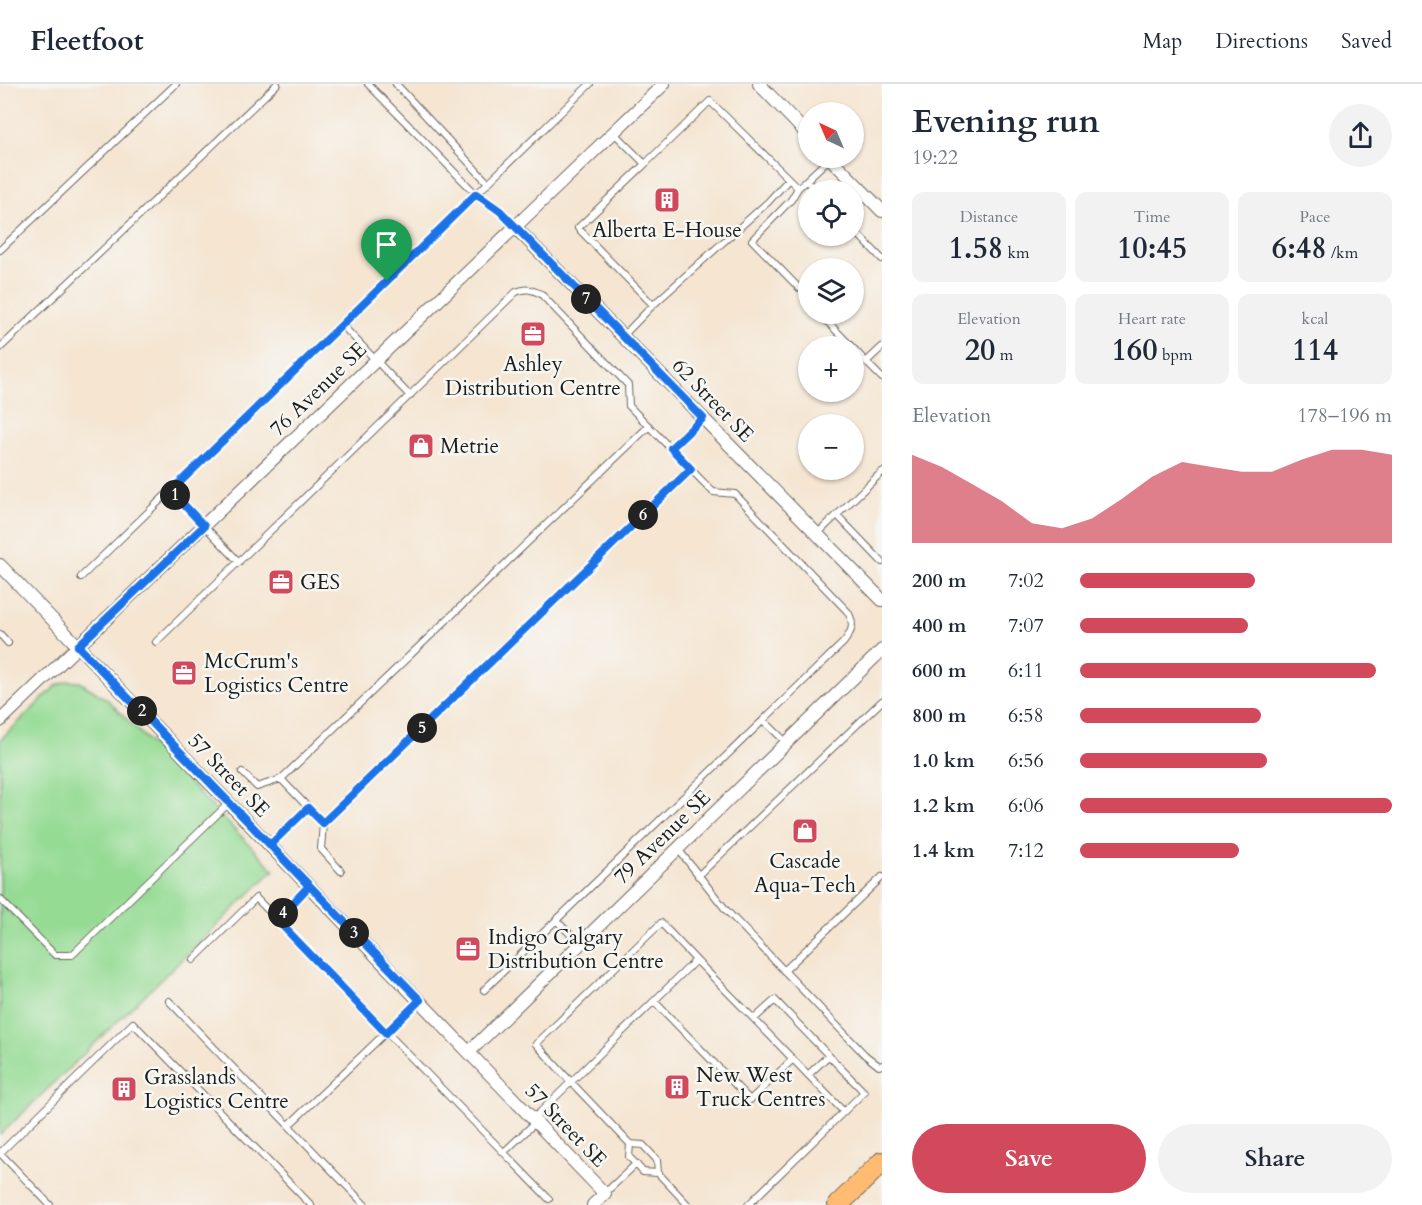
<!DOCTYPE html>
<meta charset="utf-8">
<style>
body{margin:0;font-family:Cardo,serif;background:#f2f2f3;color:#1f2937;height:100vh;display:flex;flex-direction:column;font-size:22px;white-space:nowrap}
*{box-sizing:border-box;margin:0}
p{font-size:20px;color:#747a83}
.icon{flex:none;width:33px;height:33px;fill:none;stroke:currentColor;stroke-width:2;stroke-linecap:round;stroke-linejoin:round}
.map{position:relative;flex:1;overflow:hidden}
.sheet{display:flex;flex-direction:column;background:#fff;width:540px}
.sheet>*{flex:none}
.needle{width:39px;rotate:316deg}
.buttons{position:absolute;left:798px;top:18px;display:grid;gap:12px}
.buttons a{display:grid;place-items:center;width:66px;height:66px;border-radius:50%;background:#fff;box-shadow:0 2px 4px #0004;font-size:30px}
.pin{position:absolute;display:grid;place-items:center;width:51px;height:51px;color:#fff;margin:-62px -26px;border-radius:50% 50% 50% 0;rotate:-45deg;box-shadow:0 0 6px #0007}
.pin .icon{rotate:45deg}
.km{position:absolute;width:30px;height:30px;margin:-15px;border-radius:50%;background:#222;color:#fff;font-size:16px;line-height:30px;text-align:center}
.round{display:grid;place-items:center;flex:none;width:63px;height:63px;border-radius:32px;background:#f2f2f3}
.overview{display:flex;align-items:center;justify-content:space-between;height:102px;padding:0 30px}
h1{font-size:33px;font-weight:600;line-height:45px}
.metrics{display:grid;grid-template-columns:repeat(3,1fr);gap:9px;height:102px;padding:6px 30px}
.metrics div{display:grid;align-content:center;border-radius:12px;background:#f2f2f3;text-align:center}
.metrics b{font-size:30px;font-weight:600}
.metrics small{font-size:16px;font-weight:400}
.metrics p{font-size:16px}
.chart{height:168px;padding:12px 30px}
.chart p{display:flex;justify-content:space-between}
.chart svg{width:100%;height:108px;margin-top:6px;fill:#d1495b;opacity:.7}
.button{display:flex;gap:12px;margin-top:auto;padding:12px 30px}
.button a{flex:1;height:69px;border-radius:36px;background:#d1495b;color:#fff;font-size:24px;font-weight:600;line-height:69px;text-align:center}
.button a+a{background:#f2f2f3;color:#1f2937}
ul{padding:0 30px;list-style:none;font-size:20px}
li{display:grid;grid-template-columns:96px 72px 1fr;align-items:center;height:45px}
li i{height:15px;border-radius:8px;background:#d1495b}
header{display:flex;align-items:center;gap:36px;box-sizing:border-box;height:84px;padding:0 30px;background:#fff;border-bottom:2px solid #e0e1e3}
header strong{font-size:28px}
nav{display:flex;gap:33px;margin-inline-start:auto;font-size:21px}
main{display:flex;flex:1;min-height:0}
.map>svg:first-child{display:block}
</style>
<header>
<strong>Fleetfoot</strong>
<nav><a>Map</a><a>Directions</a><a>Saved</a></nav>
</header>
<main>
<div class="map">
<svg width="882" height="1121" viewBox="0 0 882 1121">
<rect width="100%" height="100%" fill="#f6f6f2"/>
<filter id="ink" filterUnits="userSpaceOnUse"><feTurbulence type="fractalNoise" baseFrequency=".0167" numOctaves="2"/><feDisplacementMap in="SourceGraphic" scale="12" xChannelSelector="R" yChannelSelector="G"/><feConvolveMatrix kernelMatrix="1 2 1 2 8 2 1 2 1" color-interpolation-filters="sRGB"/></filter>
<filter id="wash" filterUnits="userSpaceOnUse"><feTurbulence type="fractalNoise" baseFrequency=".008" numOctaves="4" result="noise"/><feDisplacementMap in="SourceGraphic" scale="24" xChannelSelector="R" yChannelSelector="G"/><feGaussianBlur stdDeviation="1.35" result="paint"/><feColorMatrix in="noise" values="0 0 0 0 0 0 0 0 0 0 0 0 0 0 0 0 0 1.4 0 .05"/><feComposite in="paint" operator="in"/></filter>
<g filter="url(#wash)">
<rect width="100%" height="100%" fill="#f5e5d1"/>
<!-- green -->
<path fill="#95db94" stroke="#587c58" stroke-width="1.5" d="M68,597L80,598L108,616L274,786L0,1051V656L56,602Z"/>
</g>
<g filter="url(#ink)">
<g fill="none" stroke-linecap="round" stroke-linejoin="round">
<!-- service casing -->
<g stroke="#68625b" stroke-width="8">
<path id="service" d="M368,0L476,110L500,127L515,143
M396,0L488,99L590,0
M614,49L645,80L710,17L798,104L830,74
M806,97L816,106
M798,104L791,116L752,156L799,204
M854,146L882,175
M0,166L176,0
M653,221L768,118L789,95
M820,230L851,262
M342,241L410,312
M623,252L653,221L578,144L645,80
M0,264L277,0
M854,265L866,278L882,263
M866,278L882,294
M649,342L281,695L323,739L691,385
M671,364L703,334
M171,407L239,478
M837,431L882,478
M817,450L882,388
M81,493L488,99
M0,550L8,559
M156,558L516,208C526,204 531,205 541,210L628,301L629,322L713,408L735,410L848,528C855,541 852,547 844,558L484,906
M763,636L786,658
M242,688L257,703L281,695
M323,739L321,765L341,787
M270,761L308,724
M678,765L726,826L865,971L879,982L882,981
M698,792L882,617
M0,815L55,871H72L229,719
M277,836L309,802
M556,836L580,860
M661,839L696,876L571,998L536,960Z
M193,876L256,814L549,1115
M696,876L754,935
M784,887L882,793
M169,917L365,1121
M654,917L750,1016L793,975
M808,991L828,972
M533,1035L571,998L630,1060
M289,1041L419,917
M504,1068L536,1038
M658,1089L688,1121
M605,1109L636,1080L629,1073L630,1060L643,1061L657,1076L658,1089L643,1088L636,1080
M50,1121L0,1069L133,939L311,1121
M748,1121L864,1008L775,916L754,935L844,1028"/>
</g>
<!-- minor casing -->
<g stroke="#68625b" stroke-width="14">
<path id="minor" d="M759,0L808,51
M830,74L882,127
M515,143L882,516
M0,481L605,1110L593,1121
M0,637L664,0
M469,968L882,566"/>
</g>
<!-- primary casing -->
<g stroke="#68625b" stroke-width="22">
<path id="primary" d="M838,1121L882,1078"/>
</g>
<!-- service -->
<use href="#service" stroke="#fff" stroke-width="6"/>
<!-- minor -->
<use href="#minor" stroke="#fff" stroke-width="12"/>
<!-- primary -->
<use href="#primary" stroke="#ffbb71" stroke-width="20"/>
</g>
</g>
<g fill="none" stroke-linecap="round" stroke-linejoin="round" filter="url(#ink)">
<!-- route casing -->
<g stroke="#fff" stroke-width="12">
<path id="route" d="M387,197L171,407L204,442L78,562C192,680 306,798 420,916L386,949L277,836L309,802L270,761L308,724L323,739L691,385L671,364L703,334L500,127L476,110L387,197"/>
</g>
<!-- route -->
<use href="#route" stroke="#1a73e8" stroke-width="8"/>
</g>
<!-- icons -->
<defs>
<g id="building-square" transform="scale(1.35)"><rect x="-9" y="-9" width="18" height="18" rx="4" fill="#d1495b" stroke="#f6f6f2"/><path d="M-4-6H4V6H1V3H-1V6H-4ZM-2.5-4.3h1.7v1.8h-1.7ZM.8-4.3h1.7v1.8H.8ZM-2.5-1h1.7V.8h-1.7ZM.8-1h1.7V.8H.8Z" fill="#fff"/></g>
<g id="office-square" transform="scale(1.35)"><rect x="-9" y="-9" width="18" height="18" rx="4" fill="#d1495b" stroke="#f6f6f2"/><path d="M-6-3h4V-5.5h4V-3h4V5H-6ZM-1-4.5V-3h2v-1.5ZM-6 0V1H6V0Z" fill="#fff"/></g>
<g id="shop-square" transform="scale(1.35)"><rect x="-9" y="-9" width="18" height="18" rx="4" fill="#d1495b" stroke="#f6f6f2"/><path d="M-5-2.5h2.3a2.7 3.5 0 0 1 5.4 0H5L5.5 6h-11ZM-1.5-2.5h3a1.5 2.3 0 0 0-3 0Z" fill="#fff"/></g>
</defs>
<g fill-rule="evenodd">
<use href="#building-square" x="667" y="116"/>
<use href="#office-square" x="533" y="250"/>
<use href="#shop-square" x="421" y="362"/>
<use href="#office-square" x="281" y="498"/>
<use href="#office-square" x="184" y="589"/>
<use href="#shop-square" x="805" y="747"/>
<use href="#office-square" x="468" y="865"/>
<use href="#building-square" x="677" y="1003"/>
<use href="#building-square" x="124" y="1005"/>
</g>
<g text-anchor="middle" stroke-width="5" stroke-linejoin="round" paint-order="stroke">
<!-- poi labels -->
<g font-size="21" fill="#1c1c1c" stroke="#f6f6f2" text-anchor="start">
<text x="667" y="153" text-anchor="middle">Alberta E-House</text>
<text x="533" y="287" text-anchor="middle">Ashley<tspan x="533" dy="24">Distribution Centre</tspan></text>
<text x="440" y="369">Metrie</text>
<text x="300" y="505">GES</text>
<text x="204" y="584">McCrum's<tspan x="204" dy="24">Logistics Centre</tspan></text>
<text x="805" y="784" text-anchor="middle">Cascade<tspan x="805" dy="24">Aqua-Tech</tspan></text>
<text x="488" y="860">Indigo Calgary<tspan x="488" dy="24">Distribution Centre</tspan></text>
<text x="696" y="998">New West<tspan x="696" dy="24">Truck Centres</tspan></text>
<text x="144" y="1000">Grasslands<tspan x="144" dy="24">Logistics Centre</tspan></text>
</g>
<!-- street labels -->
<g font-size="21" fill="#1c1c1c" stroke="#f6f6f2">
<text transform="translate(318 305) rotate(-44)" y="7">76 Avenue SE</text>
<text transform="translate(713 316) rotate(46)" y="7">62 Street SE</text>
<text transform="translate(229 691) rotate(46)" y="7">57 Street SE</text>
<text transform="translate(662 753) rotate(-44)" y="7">79 Avenue SE</text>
<text transform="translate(566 1041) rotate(46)" y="7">57 Street SE</text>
</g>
</g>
</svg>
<div class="buttons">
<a><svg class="needle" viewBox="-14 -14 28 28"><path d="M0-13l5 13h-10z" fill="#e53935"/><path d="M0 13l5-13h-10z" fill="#747a83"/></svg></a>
<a><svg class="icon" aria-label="locate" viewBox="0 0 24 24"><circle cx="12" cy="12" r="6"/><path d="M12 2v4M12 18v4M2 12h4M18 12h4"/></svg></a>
<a><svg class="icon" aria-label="layers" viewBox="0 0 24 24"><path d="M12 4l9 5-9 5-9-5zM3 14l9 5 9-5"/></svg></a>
<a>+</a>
<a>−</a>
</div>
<div class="pin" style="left:387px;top:197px;background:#1e9e55"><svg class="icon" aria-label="arrive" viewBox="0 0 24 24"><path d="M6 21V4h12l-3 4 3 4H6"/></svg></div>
<b class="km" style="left:175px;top:411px">1</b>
<b class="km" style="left:142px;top:627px">2</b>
<b class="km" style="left:354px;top:849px">3</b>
<b class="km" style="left:283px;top:829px">4</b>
<b class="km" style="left:422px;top:644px">5</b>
<b class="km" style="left:643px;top:431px">6</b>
<b class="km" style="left:586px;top:215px">7</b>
</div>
<section class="sheet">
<div class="overview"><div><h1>Evening run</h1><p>19:22</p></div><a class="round"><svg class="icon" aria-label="share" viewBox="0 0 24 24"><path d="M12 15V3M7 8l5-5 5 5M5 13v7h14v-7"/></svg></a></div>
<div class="metrics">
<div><p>Distance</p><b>1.58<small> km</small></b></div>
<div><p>Time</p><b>10:45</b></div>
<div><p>Pace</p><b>6:48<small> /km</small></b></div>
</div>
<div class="metrics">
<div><p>Elevation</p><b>20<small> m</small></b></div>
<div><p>Heart rate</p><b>160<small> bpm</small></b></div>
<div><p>kcal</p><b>114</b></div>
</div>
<div class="chart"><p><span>Elevation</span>178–196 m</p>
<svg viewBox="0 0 160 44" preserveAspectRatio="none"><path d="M0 44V8L10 13L20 20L30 27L40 36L50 38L60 34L70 26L80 17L90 11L100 13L110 15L120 15L130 10L140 6L150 6L160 8V44z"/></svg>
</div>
<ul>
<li><b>200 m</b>7:02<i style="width:56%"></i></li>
<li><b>400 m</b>7:07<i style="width:54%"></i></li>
<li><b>600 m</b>6:11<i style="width:95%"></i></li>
<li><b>800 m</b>6:58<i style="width:58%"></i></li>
<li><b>1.0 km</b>6:56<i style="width:60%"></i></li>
<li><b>1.2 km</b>6:06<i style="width:100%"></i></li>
<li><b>1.4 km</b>7:12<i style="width:51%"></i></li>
</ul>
<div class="button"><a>Save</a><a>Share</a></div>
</section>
</main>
